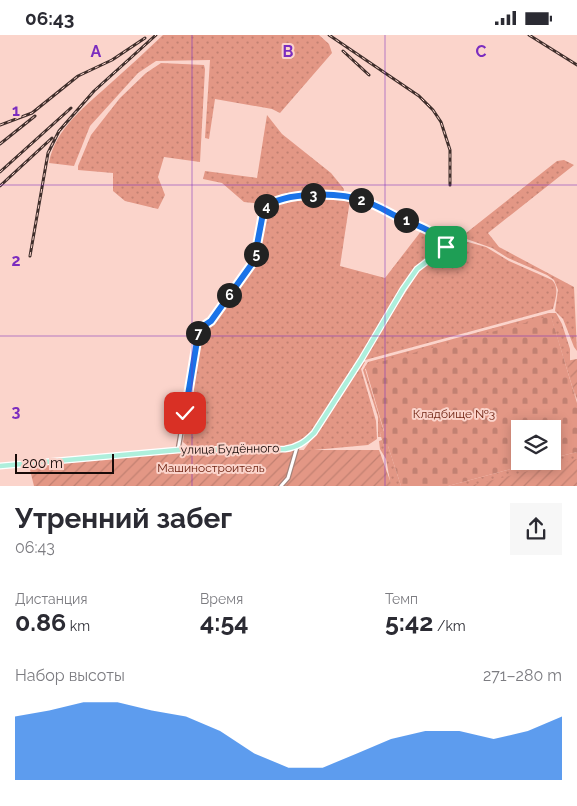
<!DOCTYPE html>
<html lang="ru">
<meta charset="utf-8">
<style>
body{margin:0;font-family:Raleway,sans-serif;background:#f7f7f7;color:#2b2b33;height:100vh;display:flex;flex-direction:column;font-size:19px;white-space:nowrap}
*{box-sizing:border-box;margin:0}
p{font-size:16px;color:#7c7c81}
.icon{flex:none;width:28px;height:28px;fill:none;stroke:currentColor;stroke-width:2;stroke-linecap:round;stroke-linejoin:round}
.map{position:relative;height:451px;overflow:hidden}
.side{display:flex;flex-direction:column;background:#fff;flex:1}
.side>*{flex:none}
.controls{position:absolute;left:511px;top:385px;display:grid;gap:10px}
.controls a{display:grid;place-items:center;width:50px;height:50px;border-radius:0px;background:#fff;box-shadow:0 2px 12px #0003;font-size:25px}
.scale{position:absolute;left:15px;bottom:12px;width:99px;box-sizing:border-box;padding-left:5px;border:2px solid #180b09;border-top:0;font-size:14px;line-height:18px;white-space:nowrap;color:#180b09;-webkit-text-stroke:4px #fbd4cb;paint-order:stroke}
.pin{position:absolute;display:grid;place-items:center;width:42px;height:42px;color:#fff;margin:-21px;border-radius:10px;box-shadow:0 2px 8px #0006}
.km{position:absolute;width:25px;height:25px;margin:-12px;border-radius:50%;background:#222;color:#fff;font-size:14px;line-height:25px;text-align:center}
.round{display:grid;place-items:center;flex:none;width:52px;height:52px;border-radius:0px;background:#f7f7f7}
.headline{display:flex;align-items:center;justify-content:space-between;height:85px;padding:0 15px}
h1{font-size:28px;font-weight:700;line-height:38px}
.stats{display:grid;grid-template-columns:repeat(3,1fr);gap:8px;height:85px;padding:5px 15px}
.stats div{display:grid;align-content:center}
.stats b{font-size:25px;font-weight:700}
.stats small{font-size:14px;font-weight:400}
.stats p{font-size:14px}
.chart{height:140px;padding:10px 15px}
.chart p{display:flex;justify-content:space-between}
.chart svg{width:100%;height:90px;margin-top:5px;fill:#1a73e8;opacity:.7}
.status{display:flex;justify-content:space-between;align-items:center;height:35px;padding:0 25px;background:#fff;direction:ltr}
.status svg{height:14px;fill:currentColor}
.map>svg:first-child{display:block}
</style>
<div class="status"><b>06:43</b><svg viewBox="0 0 49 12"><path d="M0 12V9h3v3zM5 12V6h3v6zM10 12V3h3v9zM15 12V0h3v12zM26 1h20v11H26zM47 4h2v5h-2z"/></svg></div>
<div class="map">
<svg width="577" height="451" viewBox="0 0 577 451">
<defs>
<pattern id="grass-dots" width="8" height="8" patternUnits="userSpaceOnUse" patternTransform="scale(1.25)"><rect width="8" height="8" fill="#e39785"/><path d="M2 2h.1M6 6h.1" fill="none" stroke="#c28172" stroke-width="1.8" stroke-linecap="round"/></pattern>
<pattern id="cemetery-stones" width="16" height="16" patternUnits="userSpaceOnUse" patternTransform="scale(1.25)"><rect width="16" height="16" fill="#e39785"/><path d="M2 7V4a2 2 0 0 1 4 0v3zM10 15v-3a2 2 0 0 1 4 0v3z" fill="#c28172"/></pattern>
<pattern id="garden-furrows" width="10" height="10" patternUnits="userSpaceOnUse" patternTransform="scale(1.25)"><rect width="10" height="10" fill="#e39785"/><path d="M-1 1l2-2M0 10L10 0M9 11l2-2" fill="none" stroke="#c28172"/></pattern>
</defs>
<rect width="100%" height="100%" fill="#fbd4cb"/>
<!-- grass -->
<path fill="url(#grass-dots)" d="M163,0H319L329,9L332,18L280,78L272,74L215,64L209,104L205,103L210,25L156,26L138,38L90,91L74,131L49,128C55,93 87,70 112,47C129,32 146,16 163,0Z
M161,28L204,30L205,34L200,127L164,122L158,142L165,160L158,174L125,166L113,156V138L78,135V131L91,100L120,63L146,38Z
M267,80L282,99L331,138L344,154L343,160L300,158L275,163L263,169L244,167L222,148L203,144L205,136L257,143Z
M564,125L574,130L488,198L499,212L574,252L577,316L574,312L563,284L555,276L558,255L554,245L547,240L508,223L492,213L461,202L557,126Z
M286,164L350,165L340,231L385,243L422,195L440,209L416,232L400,254L357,328L310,399L293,411L189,412L183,407L201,295L216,283L256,226L269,171Z
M457,204L486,212L509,226L552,245C560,253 555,264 553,274L365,325V321L419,236Z
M549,278H556L562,289L570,314V325L576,364L551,282L365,334L384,397L380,398L381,402H378V382L363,335L368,327Z
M362,326L365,327L361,334L376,386L377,404L368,410L303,416L330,379Z
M382,405L384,411H388L401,451H391L386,424L380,414L379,406Z
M577,417V451H448L541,426H552L553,423Z"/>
<!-- cemetery -->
<path fill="url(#cemetery-stones)" d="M551,281L577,368V417L553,423L552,394H520V426H541L448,451H401L388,411L384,412L380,398L384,396L365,331Z"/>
<!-- garden -->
<path fill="url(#garden-furrows)" d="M577,324V365L566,326Z
M177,415H379L392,451H34L29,431Z
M577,424V451H469Z"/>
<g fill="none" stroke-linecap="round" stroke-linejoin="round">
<!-- minor casing -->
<g stroke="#a58279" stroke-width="5.5">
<path id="minor" d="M178,415L199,293L211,286L254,225L264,173C285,156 340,157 364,166C377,170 389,178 402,184C420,192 435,195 446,212
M281,451L288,443L297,412"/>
</g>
<!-- primary casing -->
<g stroke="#fff" stroke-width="7">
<path id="primary" d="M0,431L178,415L285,414C298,412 305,407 314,398L361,325L403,254L417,234L446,212"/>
</g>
<!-- minor -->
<use href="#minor" stroke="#fff" stroke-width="3"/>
<!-- primary -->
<use href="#primary" stroke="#aeefdc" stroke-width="4.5"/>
<!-- rail casing -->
<g stroke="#3f2e2b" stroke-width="3">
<path id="rail" d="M329,0L419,61L433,75L441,87L450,115V150
M529,0L577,30
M343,16L369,40
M0,90L32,78L78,41L112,25L145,3
M0,109L35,81
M0,137L71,73
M0,151L52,103
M30,221L48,118L59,96L94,56L156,0"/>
</g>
<!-- rail -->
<use href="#rail" stroke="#fbd4cb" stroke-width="1" stroke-dasharray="4" stroke-linecap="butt"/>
</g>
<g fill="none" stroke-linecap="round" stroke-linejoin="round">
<!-- route casing -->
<g stroke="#fff" stroke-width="10">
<path id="route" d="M185,378L199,294L211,286L254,226L264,173C285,156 340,157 364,166C377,170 389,178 402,184C420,192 435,195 446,212"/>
</g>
<!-- route -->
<use href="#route" stroke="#1a73e8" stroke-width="6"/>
</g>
<!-- grid -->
<path fill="none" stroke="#7b2cbf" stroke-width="1" stroke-opacity="0.55" d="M192,0V451M385,0V451M0,150H577M0,301H577"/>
<g text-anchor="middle" stroke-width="4" stroke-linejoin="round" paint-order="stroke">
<!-- park labels -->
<g font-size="12" fill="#702413" stroke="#fbd4cb">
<text x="454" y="383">Кладбище №3</text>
<text x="211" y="437">Машиностроитель</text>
</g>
<!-- street labels -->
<g font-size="12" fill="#180b09" stroke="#fbd4cb">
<text transform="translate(230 414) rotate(-1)" y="4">улица Будённого</text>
</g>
</g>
<g font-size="16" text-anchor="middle" font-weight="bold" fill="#7b2cbf" stroke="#fbd4cb" stroke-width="4" stroke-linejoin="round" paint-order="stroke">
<text x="96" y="22">A</text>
<text x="288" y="22">B</text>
<text x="481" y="22">C</text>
<text x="16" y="81">1</text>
<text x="16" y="231">2</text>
<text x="16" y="382">3</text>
</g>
</svg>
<div class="controls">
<a><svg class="icon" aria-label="layers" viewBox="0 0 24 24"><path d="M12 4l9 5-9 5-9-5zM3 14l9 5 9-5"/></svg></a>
</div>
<div class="scale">200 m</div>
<div class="pin" style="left:446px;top:212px;background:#1e9e55"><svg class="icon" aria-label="arrive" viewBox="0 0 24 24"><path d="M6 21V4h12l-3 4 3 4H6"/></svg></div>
<div class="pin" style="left:185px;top:378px;background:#d93025"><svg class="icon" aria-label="check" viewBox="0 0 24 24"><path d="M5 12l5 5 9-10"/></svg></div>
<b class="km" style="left:406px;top:185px">1</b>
<b class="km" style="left:361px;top:165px">2</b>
<b class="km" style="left:313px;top:160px">3</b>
<b class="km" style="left:266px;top:171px">4</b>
<b class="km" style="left:256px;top:219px">5</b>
<b class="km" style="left:229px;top:260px">6</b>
<b class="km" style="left:198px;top:298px">7</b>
</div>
<section class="side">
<div class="headline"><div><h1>Утренний забег</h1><p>06:43</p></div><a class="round"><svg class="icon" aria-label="share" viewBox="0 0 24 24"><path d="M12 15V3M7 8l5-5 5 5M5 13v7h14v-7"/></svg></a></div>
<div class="stats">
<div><p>Дистанция</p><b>0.86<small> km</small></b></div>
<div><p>Время</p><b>4:54</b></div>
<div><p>Темп</p><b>5:42<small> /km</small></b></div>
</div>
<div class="chart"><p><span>Набор высоты</span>271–280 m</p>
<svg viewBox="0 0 160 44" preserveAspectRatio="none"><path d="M0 44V13L10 10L20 6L30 6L40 10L50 13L60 20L70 31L80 38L90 38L100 31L110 24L120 20L130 20L140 24L150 20L160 13V44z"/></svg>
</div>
</section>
